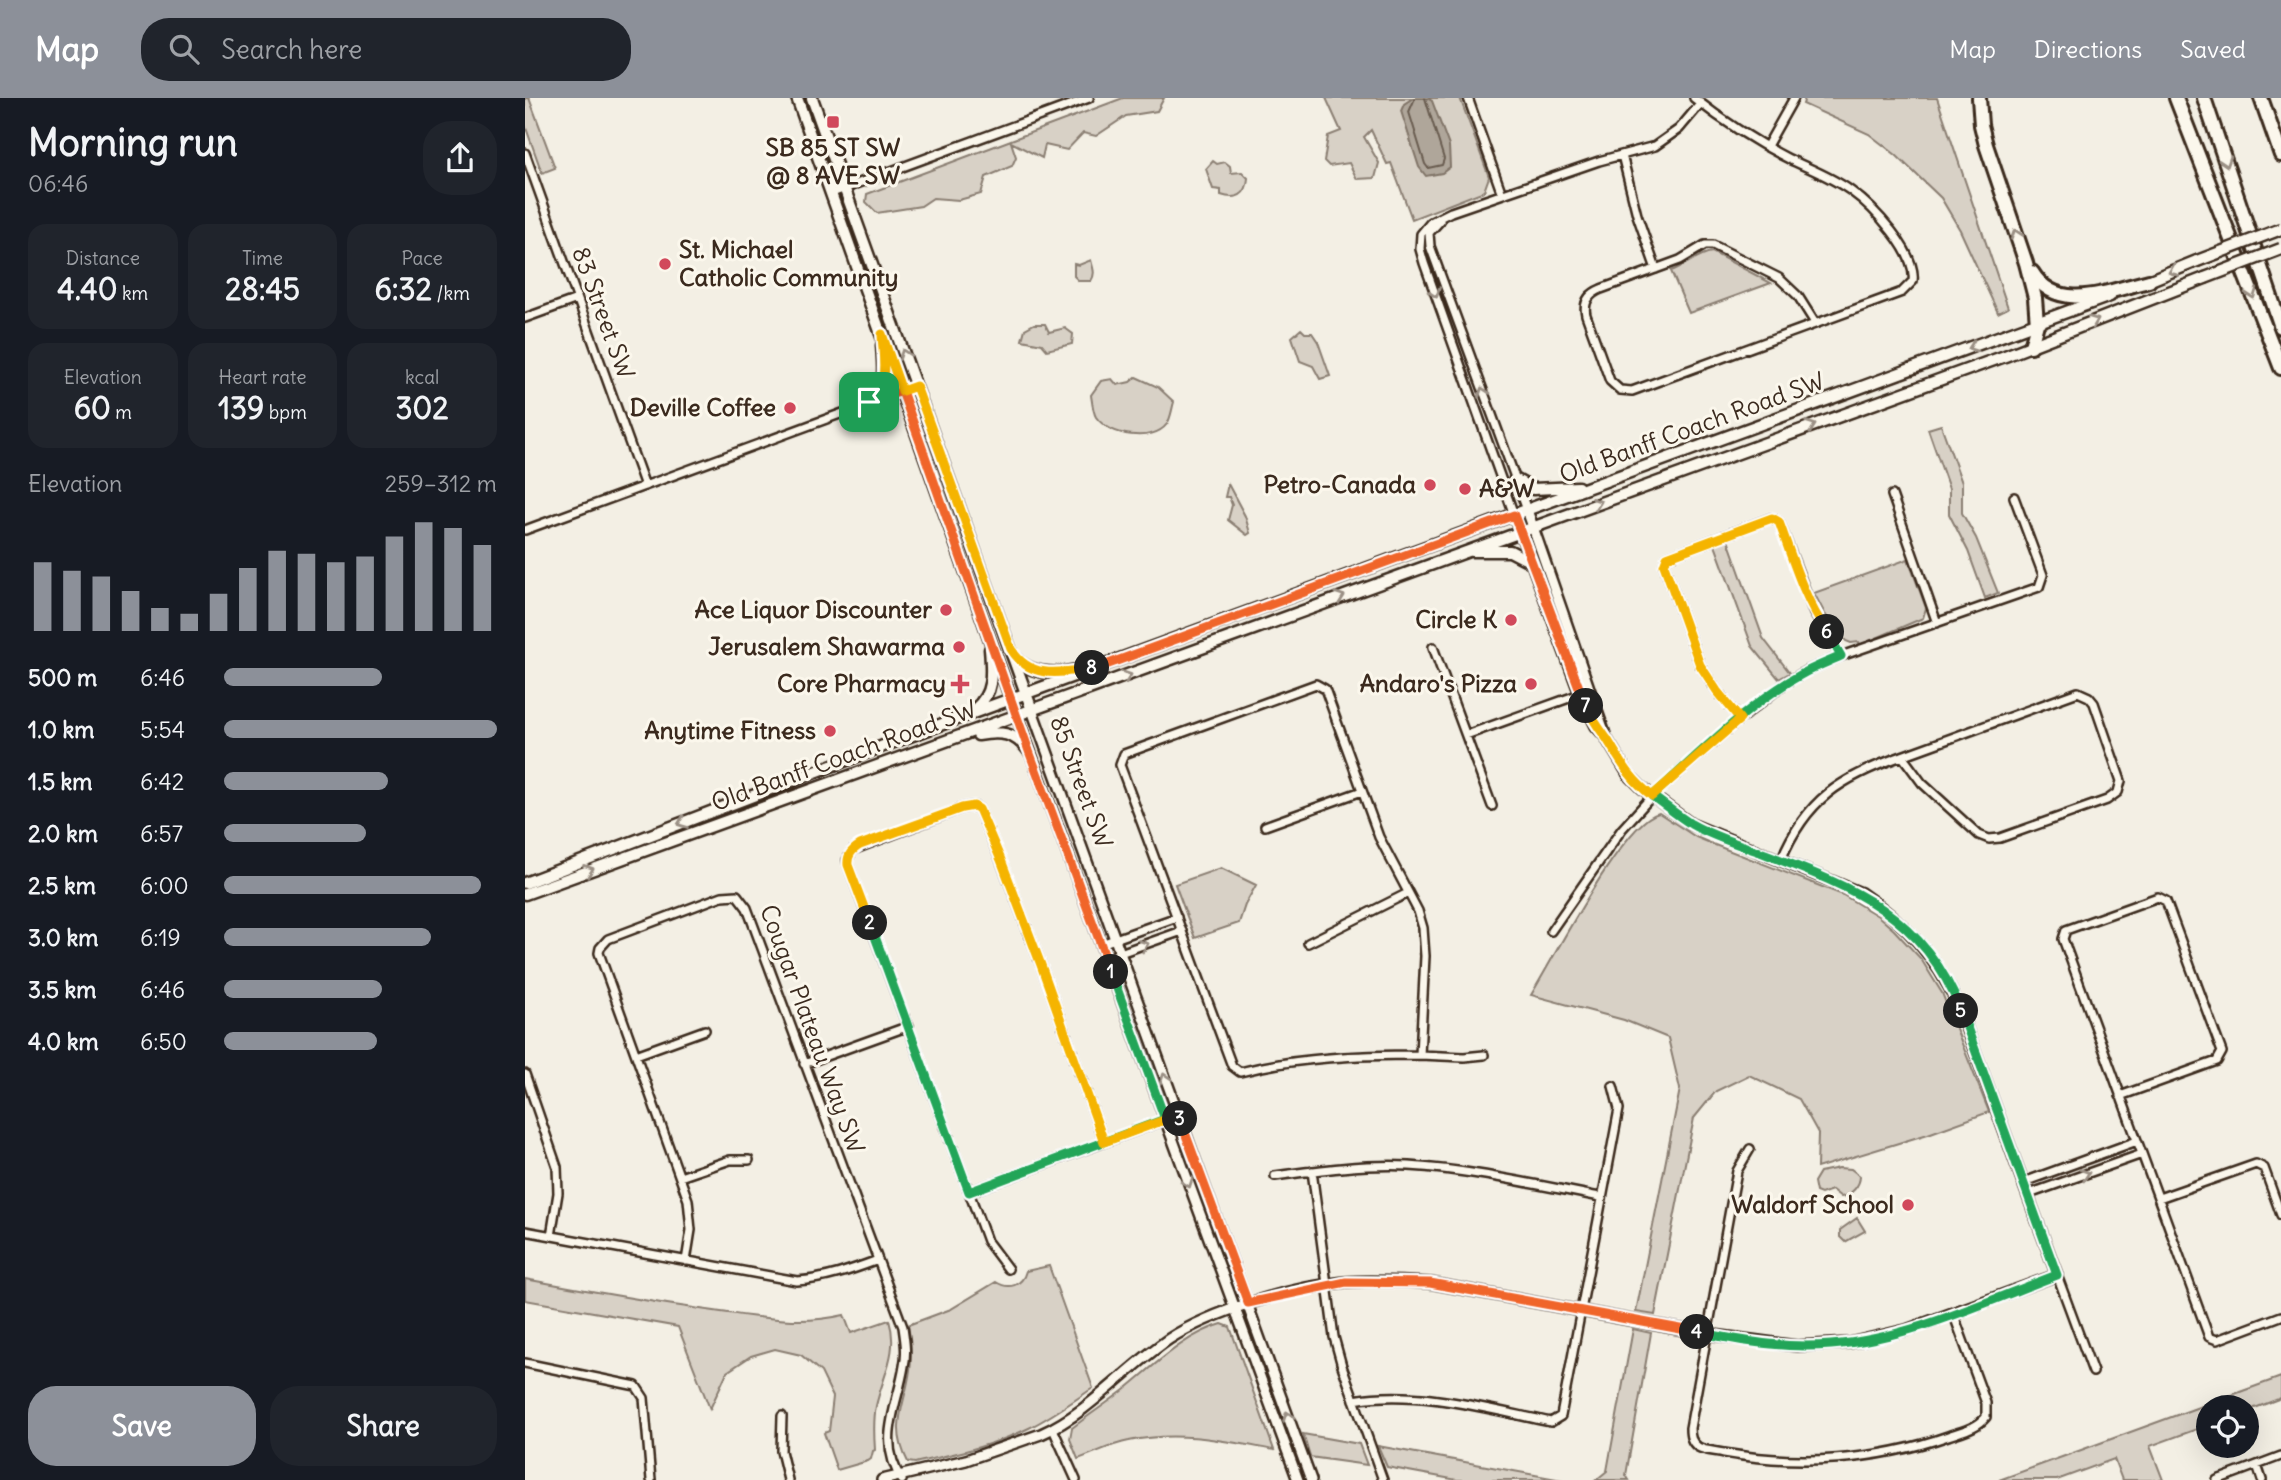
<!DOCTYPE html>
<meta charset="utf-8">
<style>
body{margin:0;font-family:Delius,sans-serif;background:#20242c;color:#f1f3f6;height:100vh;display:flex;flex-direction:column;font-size:26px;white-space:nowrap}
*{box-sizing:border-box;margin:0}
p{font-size:23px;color:#9ea1a6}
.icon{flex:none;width:38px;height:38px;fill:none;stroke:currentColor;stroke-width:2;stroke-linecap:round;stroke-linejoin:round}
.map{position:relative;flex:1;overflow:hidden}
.drawer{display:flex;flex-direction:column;background:#171b24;width:525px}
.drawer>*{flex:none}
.fabs{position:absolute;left:1671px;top:1297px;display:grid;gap:14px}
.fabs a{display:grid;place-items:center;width:63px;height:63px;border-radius:50%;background:#171b24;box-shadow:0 7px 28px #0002;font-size:35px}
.pin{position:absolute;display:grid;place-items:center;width:60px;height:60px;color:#fff;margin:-30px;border-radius:14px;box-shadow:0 4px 10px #0006}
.km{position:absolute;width:35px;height:35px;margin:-18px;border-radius:50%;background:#222;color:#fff;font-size:19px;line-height:35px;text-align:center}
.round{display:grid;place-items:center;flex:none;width:74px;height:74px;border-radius:28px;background:#20242c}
.headline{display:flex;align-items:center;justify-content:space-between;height:119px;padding:0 28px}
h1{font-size:38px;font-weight:800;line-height:52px}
.figures{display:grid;grid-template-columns:repeat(3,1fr);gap:10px;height:119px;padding:7px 28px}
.figures div{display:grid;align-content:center;border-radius:18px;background:#20242c;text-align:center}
.figures b{font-size:30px;font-weight:800}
.figures small{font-size:19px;font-weight:400}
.figures p{font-size:19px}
.chart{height:196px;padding:14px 28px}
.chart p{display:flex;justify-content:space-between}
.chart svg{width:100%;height:126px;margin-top:7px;stroke:#8c9099;stroke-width:6}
.cta{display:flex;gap:14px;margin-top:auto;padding:14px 28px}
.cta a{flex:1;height:80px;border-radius:28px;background:#8c9099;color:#fff;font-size:28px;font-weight:800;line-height:80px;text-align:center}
.cta a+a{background:#20242c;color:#f1f3f6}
ul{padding:0 28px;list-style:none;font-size:23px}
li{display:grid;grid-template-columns:112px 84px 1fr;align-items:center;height:52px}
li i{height:18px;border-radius:9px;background:#8c9099}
header{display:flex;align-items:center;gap:42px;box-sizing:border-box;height:98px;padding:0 35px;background:#8c9099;color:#fff}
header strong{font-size:33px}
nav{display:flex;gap:38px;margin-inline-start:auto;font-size:24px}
.search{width:490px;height:63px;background:#20242c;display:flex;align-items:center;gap:18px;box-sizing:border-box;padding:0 24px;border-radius:28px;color:#9ea1a6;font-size:26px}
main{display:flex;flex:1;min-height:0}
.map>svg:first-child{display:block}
</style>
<header>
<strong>Map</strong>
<div class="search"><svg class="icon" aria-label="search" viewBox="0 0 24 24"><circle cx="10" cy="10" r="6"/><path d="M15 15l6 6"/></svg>Search here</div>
<nav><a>Map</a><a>Directions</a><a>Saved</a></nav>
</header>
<main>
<section class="drawer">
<div class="headline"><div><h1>Morning run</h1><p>06:46</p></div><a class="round"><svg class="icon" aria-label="share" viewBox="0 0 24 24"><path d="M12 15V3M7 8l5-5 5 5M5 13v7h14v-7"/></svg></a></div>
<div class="figures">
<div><p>Distance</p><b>4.40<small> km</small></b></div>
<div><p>Time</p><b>28:45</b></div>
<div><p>Pace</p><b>6:32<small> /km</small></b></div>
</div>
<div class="figures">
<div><p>Elevation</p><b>60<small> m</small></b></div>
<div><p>Heart rate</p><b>139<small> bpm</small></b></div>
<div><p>kcal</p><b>302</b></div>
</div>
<div class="chart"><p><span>Elevation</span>259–312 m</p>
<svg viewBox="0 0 160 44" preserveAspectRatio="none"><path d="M5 44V20M15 44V23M25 44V25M35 44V30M45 44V36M55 44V38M65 44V31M75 44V22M85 44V16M95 44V17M105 44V20M115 44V18M125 44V11M135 44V6M145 44V8M155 44V14"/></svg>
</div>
<ul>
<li><b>500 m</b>6:46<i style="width:58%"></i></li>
<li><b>1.0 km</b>5:54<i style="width:100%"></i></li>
<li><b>1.5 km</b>6:42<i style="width:60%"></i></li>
<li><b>2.0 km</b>6:57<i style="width:52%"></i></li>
<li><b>2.5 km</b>6:00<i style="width:94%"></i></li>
<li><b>3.0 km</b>6:19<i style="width:76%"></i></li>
<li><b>3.5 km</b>6:46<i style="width:58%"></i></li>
<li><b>4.0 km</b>6:50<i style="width:56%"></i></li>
</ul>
<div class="cta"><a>Save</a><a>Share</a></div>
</section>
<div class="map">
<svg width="1756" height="1382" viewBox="0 0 1756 1382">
<rect width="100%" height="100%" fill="#f3efe4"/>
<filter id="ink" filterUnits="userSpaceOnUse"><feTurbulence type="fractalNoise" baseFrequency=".0143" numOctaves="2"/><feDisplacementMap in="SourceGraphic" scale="14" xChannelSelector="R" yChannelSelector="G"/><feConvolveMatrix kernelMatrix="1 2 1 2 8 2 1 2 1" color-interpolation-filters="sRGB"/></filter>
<g filter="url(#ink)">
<!-- green -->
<path fill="#d8d1c6" stroke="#8a7e72" stroke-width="2" d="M0,0H4L30,70L17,75L0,27Z
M598,0H639L632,13L601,18L571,38L558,35L542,52L520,47L517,60L486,44L491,59L487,68L461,79L456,96L434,102L408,100L396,108L352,115L341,104L342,96Z
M801,0H935L964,79L959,93L887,121L866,65L862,66L846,32L839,39L854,65L850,80L832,81L824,65L804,68L799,63L803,38L816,33Z
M1280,0H1412L1483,210L1473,215L1435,132L1416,100L1371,57L1344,36L1278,6Z
M688,63L692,66L700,64L705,68L706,75L717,74L723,80C722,98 711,102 696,97V92L688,91L681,71Z
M1187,154L1246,185L1164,215L1146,173C1160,168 1173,156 1187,154Z
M566,162C568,170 571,176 566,183H554L549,178V166L554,167Z
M509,226H520L524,234L540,230L548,236L547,246L522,252L517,246L497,242L500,231Z
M776,231L780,235H787L793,244L805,278L795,281L788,268L775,263L767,239Z
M611,279L633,289L649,304C647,310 646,320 642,326C628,345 584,338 571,319C568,314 567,304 566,297L576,283L587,281L592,287L605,284Z
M1416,327L1437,385V415L1451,440L1473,495L1460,500L1443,453L1424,416V391L1403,331Z
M703,386L720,418L725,435L722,437L703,422L707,407L704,399H700Z
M1203,442L1238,540L1265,575L1254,581L1227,548L1190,447Z
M1383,461L1401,510L1398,520L1335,547L1334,544L1326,545L1321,543L1300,516L1289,495Z
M1134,715L1171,739L1190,747L1318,797L1353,818L1369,832L1396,861L1417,895L1464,1014L1403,1036L1292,1070L1293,1035L1274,1001L1224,977L1191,993L1169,1020L1130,1217L1111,1214L1155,991L1143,940L1099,922L1006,897C1028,862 1099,722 1134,715Z
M696,770L731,787L720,807L714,825L670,840L650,786Z
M1314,1070L1326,1071L1335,1078C1335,1088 1326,1097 1316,1099L1307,1092L1296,1096L1291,1094L1289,1084L1295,1074Z
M1332,1120L1340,1133L1320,1144L1315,1139V1132Z
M524,1168L568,1290C547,1304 526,1319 504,1330C468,1348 428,1356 390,1365L383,1364C364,1327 380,1309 385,1272C387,1257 386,1242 383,1227L426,1211L471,1184C484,1192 497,1188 501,1173Z
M0,1181C65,1193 130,1205 196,1214C238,1220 277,1227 319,1217L326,1235L364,1222C374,1254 358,1277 351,1308C348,1323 349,1337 350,1352L348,1353L346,1361L343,1363L312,1372L299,1335L304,1333L308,1299L296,1274L276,1257L250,1251L226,1258L202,1274L185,1311L153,1229L0,1202Z
M697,1226L705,1229L749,1352C700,1343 653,1332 604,1343C587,1346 570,1355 553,1361L545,1341L547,1330C564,1317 582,1305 599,1292C629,1268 659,1237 697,1226Z
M1108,1231L1126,1235L1101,1377L1104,1382H1071L1082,1373Z
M1756,1279V1300L1722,1313V1309H1684L1683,1327L1625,1348L1638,1382H1597L1589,1361L1532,1382H1474Z
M778,1336L834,1346L842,1367L785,1359Z
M853,1348L1037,1382H932L862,1369Z"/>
<!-- water -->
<path fill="#afa69a" stroke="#817468" stroke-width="2" d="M888,0H902L907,3L924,48L925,69L917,75L901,78L894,69L876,13L879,6Z"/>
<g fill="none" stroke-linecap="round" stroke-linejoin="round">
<!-- shore -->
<path stroke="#695c50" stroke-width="2" d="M890,0L884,14L900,66L903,70L917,67L919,61L900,0"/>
<!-- minor casing -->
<g stroke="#3b2a1e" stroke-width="12">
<path id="minor" d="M943,0L977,96
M1169,0C1198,23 1231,44 1264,61C1285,71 1307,79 1326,93C1347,108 1392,154 1388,183L1377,194L1107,293L1095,292L1085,283L1061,217C1058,204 1064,196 1076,191L1155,162L1180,147H1188L1254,180L1273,198L1290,225
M1242,48L1269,0
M0,55L120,388
M1097,57L1112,117L1131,171
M307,95L564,0
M915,123L904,135L905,148L1002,412
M0,220L52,201
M1367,397L1412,525
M989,417L899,165L895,151L896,136L906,124L926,114L1074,63L1130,48L1154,31L1176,5
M0,432L391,288
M908,549L967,708
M791,586L800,591L854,739L893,813L898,830L900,858L895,957C835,957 774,959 715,974L707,968L595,667L599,656Z
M1215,621L1192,593L1175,567L1139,467L1142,459L1246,420L1254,424L1289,515L1316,558
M941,637L1058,595
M740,728L837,693
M1256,762C1281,701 1317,679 1377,658L1397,685L1454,737L1464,741L1475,740L1582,702L1593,694L1596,683L1569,605L1564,599L1553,594L1377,658
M1026,833L1097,731L1127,698L1215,621L1258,587L1279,574L1316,558L1514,489L1518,477L1489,399
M783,845L883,795
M576,846L652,819
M581,860L657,833
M111,957L180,932
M895,957L939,959L959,957
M279,966L384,928
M0,976L32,1069L33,1095L26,1138
M1595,998L1692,963L1697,954L1641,803L1633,799L1541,832L1538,841C1586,973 1636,1106 1684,1239L1692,1242L1756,1218
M579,1044L516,867L476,763L454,711L449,708L437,710L328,752L322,762L323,767L444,1094L653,1017
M1225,1051L1212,1073L1165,1330C1165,1338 1166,1344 1173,1349C1180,1353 1191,1353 1199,1355C1273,1368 1352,1363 1423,1338C1437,1333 1452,1330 1461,1319V1305L1428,1215
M787,1073L809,1239L817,1268L858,1382
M750,1078C794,1072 838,1066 884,1068C948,1072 1012,1087 1075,1099
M155,1079L205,1062H224
M1499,1084L1612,1043
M444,1094L462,1143L483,1171
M1504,1096L1617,1056
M1634,1100L1731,1066L1739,1070L1756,1117
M0,1133L272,1183C301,1181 326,1172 353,1162
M161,1163L166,1132L163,1102L74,855L75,850L83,841L197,798L212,797L222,810L378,1229C380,1243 382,1255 379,1268C373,1307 351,1343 377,1382
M1532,1177L1568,1274
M0,1265L111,1288L119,1300L126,1382
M829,1302C894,1291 962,1311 1026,1324L1036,1318L1094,1011L1088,988
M257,1318L256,1353L263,1382
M528,1331L551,1382
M1732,1367L1737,1382
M1692,1382L1756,1358"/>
</g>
<!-- tertiary casing -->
<g stroke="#3b2a1e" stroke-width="14">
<path id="tertiary" d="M1002,412L1080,636
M507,612L786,1382
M492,618L773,1382
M357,1382L441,1362L516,1336C565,1314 600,1271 644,1241C687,1213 768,1189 820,1184C848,1182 877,1184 905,1185L1181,1236L1272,1248L1325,1245L1381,1232L1532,1177L1433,907C1412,859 1380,824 1336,795L1166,726L1117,690L1103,676L1080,638L1071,628L1055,596L989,417"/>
</g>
<!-- secondary casing -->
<g stroke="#3b2a1e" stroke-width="15">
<path id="secondary" d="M272,0L492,618
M287,0L507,612
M1618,185L1672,163
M344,304C363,290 358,269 357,247
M990,381L1008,391L1053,389
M947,453H985L1006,464
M491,560C506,577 532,576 552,572
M450,611C469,595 467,575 465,551
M453,637C475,633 490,634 504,653
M0,785L374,642L1585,198
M0,796L1480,258L1680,180"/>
</g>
<!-- motorway casing -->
<g stroke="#3b2a1e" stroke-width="18">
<path id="motorway" d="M1454,0L1456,27L1461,47L1501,165L1510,200L1512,226L1506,248
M1651,0L1756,270
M1679,0L1756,229
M1736,0L1756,57
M1507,174C1533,217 1585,192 1624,183"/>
</g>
<!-- minor -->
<use href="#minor" stroke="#fbf7ec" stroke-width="7"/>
<!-- tertiary -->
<use href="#tertiary" stroke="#fbf7ec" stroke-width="9"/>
<!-- secondary -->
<use href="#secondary" stroke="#fbf7ec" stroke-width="10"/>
<!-- motorway -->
<use href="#motorway" stroke="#fbf7ec" stroke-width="12"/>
<!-- secondary-bridge casing -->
<g stroke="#3b2a1e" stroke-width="15" stroke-linecap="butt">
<path id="secondary-bridge" d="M1672,163L1756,131
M1680,180L1756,151"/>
</g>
<!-- secondary-bridge -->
<use href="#secondary-bridge" stroke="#fbf7ec" stroke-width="10"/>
</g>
<!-- one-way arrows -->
<defs><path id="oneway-chevron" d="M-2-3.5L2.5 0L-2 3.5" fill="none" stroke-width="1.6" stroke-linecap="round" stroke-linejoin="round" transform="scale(1.75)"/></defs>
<g stroke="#9b9085">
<use href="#oneway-chevron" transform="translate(1701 64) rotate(72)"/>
<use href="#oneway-chevron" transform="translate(1491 136) rotate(-109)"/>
<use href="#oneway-chevron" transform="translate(1648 173) rotate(158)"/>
<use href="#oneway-chevron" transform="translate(910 195) rotate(70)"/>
<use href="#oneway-chevron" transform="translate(1727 196) rotate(70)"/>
<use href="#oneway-chevron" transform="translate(1569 223) rotate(-21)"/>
<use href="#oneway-chevron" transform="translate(1448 249) rotate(160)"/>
<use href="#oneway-chevron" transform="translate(379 256) rotate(-110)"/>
<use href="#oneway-chevron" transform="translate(958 294) rotate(-110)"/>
<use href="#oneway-chevron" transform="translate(1286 328) rotate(-20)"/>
<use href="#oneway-chevron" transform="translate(1072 405) rotate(-20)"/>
<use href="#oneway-chevron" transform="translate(815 499) rotate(-20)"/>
<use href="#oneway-chevron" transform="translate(602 578) rotate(-20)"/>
<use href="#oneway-chevron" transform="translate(157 725) rotate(159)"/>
<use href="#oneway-chevron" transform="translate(64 772) rotate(-20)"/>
<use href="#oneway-chevron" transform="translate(619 847) rotate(-19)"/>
<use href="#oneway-chevron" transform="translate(640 980) rotate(-109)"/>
<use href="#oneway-chevron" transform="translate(1560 1076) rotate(-19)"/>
<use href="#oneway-chevron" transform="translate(663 1085) rotate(70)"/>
<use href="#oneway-chevron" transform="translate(763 1318) rotate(-110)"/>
</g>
</g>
<g fill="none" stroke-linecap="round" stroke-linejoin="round" filter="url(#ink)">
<!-- split-1 casing -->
<g stroke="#fff" stroke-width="14">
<path id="split-1" d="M344,304L377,293L504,653L586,874"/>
</g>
<!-- split-2 casing -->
<g stroke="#fff" stroke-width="14">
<path id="split-2" d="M345,825L444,1094L640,1021L586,874"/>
</g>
<!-- split-3 casing -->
<g stroke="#fff" stroke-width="14">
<path id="split-3" d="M345,825L323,767C322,757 327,752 335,747L437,710L449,708L454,711L476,762L516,867L579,1044L653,1017L655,1021"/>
</g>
<!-- split-4 casing -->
<g stroke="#fff" stroke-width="14">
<path id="split-4" d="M655,1021L723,1205L821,1184L905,1185L1172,1234"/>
</g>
<!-- split-5 casing -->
<g stroke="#fff" stroke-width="14">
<path id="split-5" d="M1172,1234C1216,1243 1261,1251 1306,1247C1383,1241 1460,1204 1532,1177L1436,913"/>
</g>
<!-- split-6 casing -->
<g stroke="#fff" stroke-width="14">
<path id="split-6" d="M1302,534L1316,558C1303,564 1289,569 1277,576C1221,607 1175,656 1127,698C1140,707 1153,718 1166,726C1187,738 1212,746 1235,754C1326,789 1398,815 1436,913"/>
</g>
<!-- split-7 casing -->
<g stroke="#fff" stroke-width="14">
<path id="split-7" d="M1061,608C1067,621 1074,630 1082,641C1097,665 1104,680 1127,698L1215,621L1192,593L1175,567L1139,467L1142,459L1247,420L1254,424C1268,462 1279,501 1302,534"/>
</g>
<!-- split-8 casing -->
<g stroke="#fff" stroke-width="14">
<path id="split-8" d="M567,570L578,568L989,417L1061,608"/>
</g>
<!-- split-9 casing -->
<g stroke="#fff" stroke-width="14">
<path id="split-9" d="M344,304C365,288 358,260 357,236L377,293L391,288L486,551C505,582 535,575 567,570"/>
</g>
<!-- split-1 -->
<use href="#split-1" stroke="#f0652b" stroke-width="9"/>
<!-- split-2 -->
<use href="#split-2" stroke="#22a559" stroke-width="9"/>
<!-- split-3 -->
<use href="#split-3" stroke="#f5b400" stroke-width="9"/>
<!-- split-4 -->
<use href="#split-4" stroke="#f0652b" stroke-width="9"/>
<!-- split-5 -->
<use href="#split-5" stroke="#22a559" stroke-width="9"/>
<!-- split-6 -->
<use href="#split-6" stroke="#22a559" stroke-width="9"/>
<!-- split-7 -->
<use href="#split-7" stroke="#f5b400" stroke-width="9"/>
<!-- split-8 -->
<use href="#split-8" stroke="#f0652b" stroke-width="9"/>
<!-- split-9 -->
<use href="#split-9" stroke="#f5b400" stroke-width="9"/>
</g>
<!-- markers -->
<g fill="#d1495b" stroke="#fbf7ec" stroke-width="2.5">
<rect x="301" y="17" width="14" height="14" rx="3.5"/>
<circle cx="140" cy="166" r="7"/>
<circle cx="265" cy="310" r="7"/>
<circle cx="905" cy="387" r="7"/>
<circle cx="940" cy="391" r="7"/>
<circle cx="421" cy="512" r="7"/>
<circle cx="986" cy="522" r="7"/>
<circle cx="434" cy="549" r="7"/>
<path d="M431.5 575.5h7v7h7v7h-7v7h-7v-7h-7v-7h7z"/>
<circle cx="1006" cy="586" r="7"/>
<circle cx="305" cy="633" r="7"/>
<circle cx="1383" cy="1107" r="7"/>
</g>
<g text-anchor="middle" stroke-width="6" stroke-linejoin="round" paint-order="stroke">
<!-- poi labels -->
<g font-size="24" font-weight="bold" fill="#3b2a1e" stroke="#fbf7ec" text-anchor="end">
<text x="308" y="58" text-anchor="middle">SB 85 ST SW<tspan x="308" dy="28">@ 8 AVE SW</tspan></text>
<text x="154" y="160" text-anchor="start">St. Michael<tspan x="154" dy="28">Catholic Community</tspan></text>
<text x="251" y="318">Deville Coffee</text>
<text x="891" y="395">Petro-Canada</text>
<text x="954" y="399" text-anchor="start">A&amp;W</text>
<text x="407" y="520">Ace Liquor Discounter</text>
<text x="972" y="530">Circle K</text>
<text x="420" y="557">Jerusalem Shawarma</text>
<text x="421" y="594">Core Pharmacy</text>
<text x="992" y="594">Andaro's Pizza</text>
<text x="291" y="641">Anytime Fitness</text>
<text x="1369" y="1115">Waldorf School</text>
</g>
<!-- street labels -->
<g font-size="24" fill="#3b2a1e" stroke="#fbf7ec">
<text transform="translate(78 215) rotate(70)" y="8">83 Street SW</text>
<text transform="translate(1167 330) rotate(-20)" y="8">Old Banff Coach Road SW</text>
<text transform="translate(319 658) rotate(-20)" y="8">Old Banff Coach Road SW</text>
<text transform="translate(556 684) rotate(70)" y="8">85 Street SW</text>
<text transform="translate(287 931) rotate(70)" y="8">Cougar Plateau Way SW</text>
</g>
</g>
</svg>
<div class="fabs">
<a><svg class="icon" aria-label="locate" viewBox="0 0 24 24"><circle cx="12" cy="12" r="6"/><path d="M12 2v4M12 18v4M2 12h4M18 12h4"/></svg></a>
</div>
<div class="pin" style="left:344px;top:304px;background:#1e9e55"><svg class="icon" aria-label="arrive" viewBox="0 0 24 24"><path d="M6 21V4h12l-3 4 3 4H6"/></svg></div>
<b class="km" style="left:586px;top:874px">1</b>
<b class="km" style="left:345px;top:825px">2</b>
<b class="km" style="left:655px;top:1021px">3</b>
<b class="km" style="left:1172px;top:1234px">4</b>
<b class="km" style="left:1436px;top:913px">5</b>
<b class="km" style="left:1302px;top:534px">6</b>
<b class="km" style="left:1061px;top:608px">7</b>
<b class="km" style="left:567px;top:570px">8</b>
</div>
</main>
